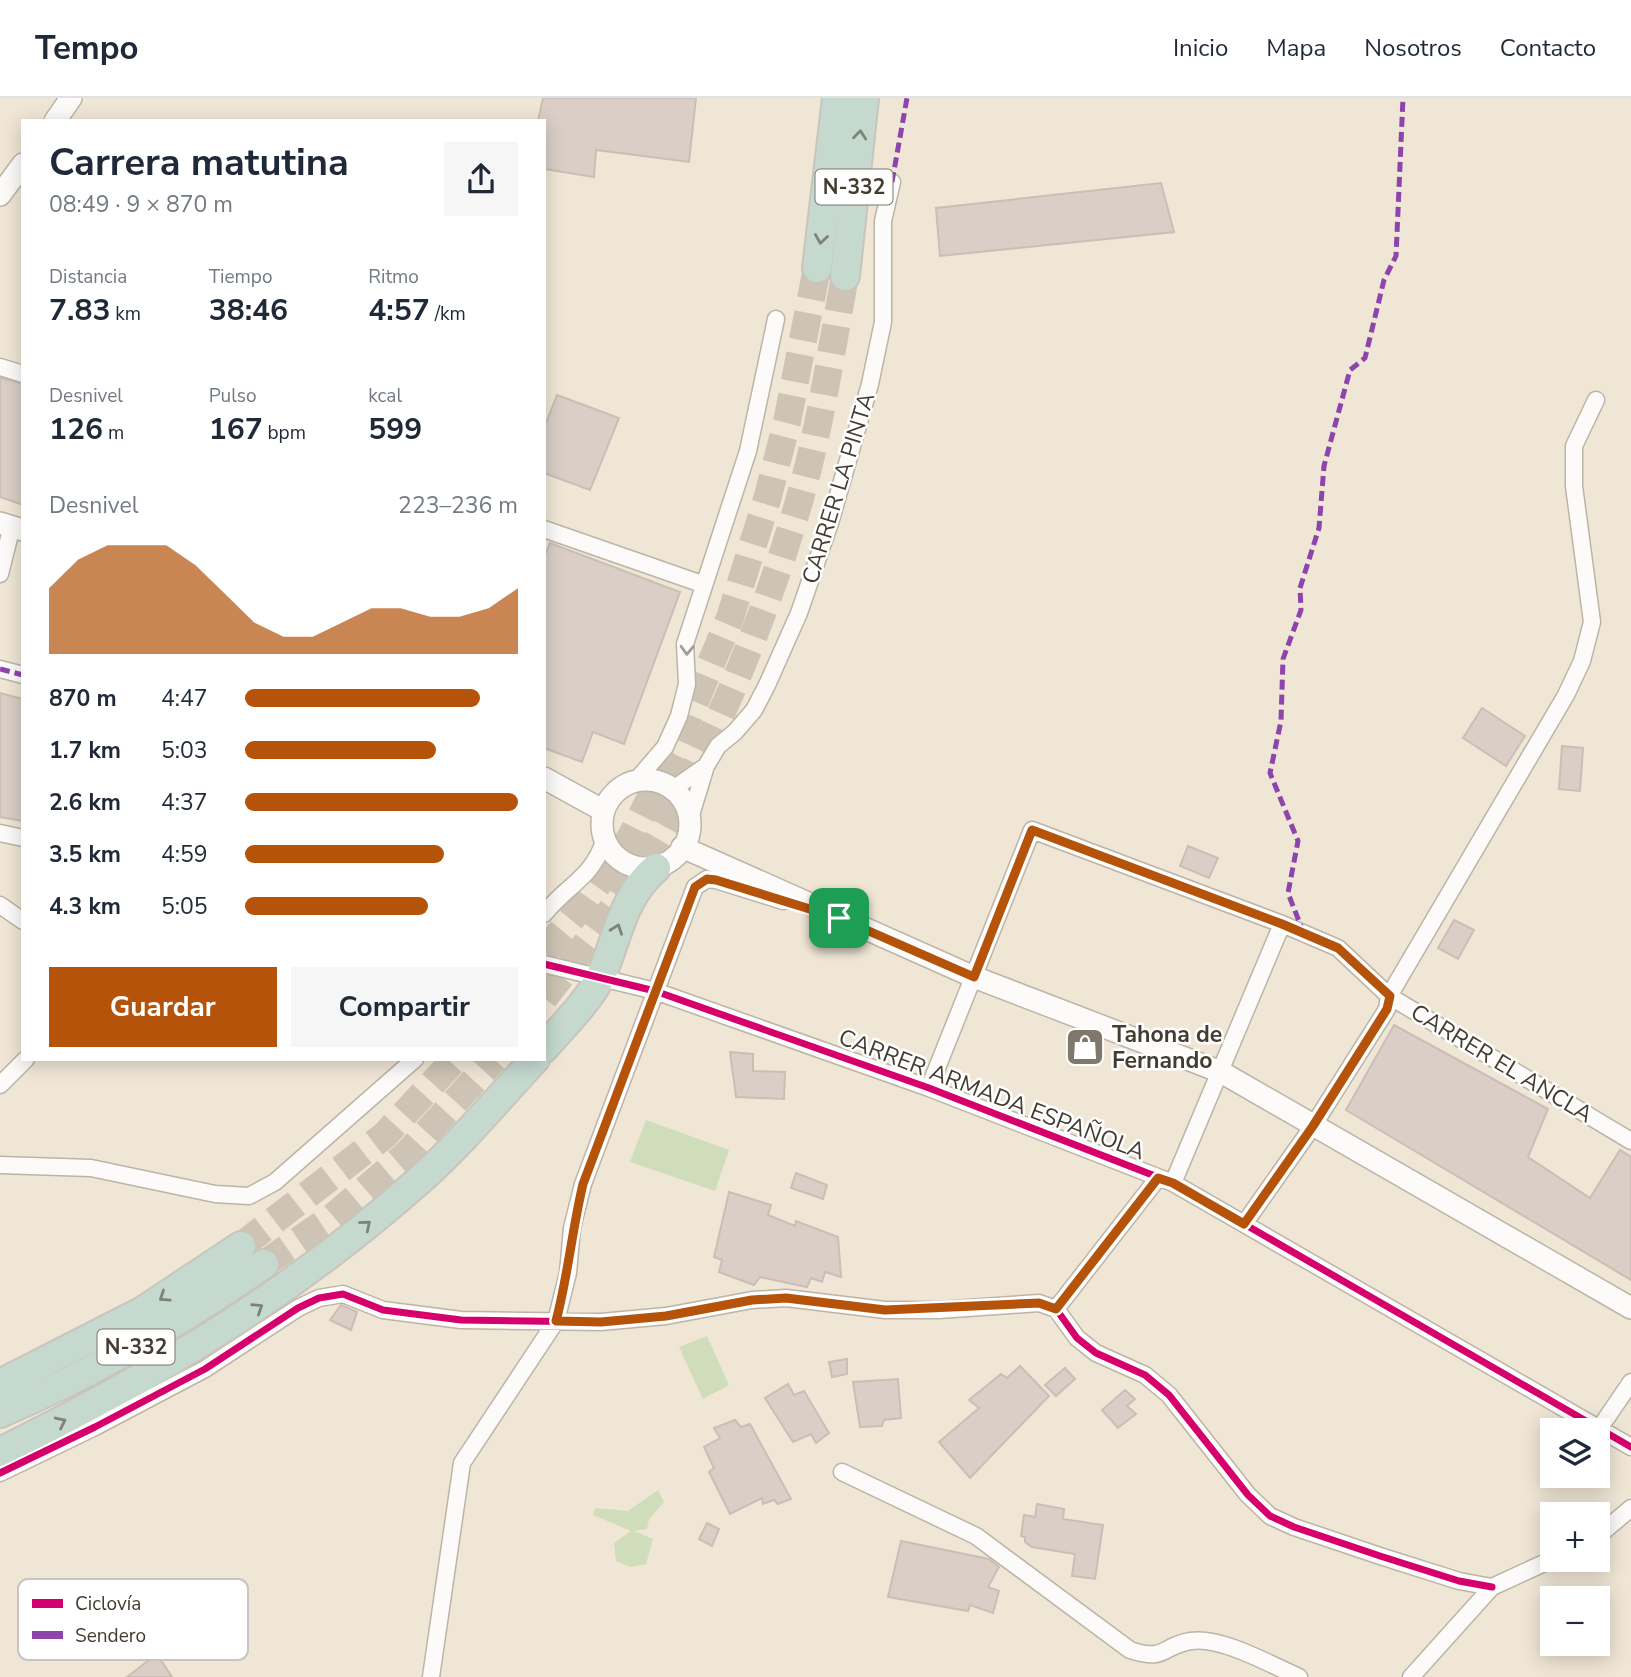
<!DOCTYPE html>
<html lang="es">
<meta charset="utf-8">
<style>
body{margin:0;font-family:"Nunito Sans",sans-serif;background:#f6f6f7;color:#1f2937;height:100vh;display:flex;flex-direction:column;font-size:26px;white-space:nowrap}
*{box-sizing:border-box;margin:0}
p{font-size:23px;color:#747a83}
.icon{flex:none;width:38px;height:38px;fill:none;stroke:currentColor;stroke-width:2;stroke-linecap:round;stroke-linejoin:round}
.map{position:relative;flex:1;overflow:hidden}
.sheet{position:absolute;left:21px;top:21px;width:525px;height:942px;display:flex;flex-direction:column;background:#fff;border-radius:0px;box-shadow:0 4px 18px #0003}
.sheet>*{flex:none}
.fabs{position:absolute;left:1540px;top:1320px;display:grid;gap:14px}
.fabs a{display:grid;place-items:center;width:70px;height:70px;border-radius:0px;background:#fff;box-shadow:0 4px 18px #0003;font-size:35px}
.pin{position:absolute;display:grid;place-items:center;width:60px;height:60px;color:#fff;margin:-30px;border-radius:14px;box-shadow:0 4px 10px #0006}
.round{display:grid;place-items:center;flex:none;width:74px;height:74px;border-radius:0px;background:#f6f6f7}
.headline{display:flex;align-items:center;justify-content:space-between;height:119px;padding:0 28px}
h1{font-size:38px;font-weight:700;line-height:52px}
.stats{display:grid;grid-template-columns:repeat(3,1fr);gap:10px;height:119px;padding:7px 28px}
.stats div{display:grid;align-content:center}
.stats b{font-size:30px;font-weight:700}
.stats small{font-size:19px;font-weight:400}
.stats p{font-size:19px}
.chart{height:196px;padding:14px 28px}
.chart p{display:flex;justify-content:space-between}
.chart svg{width:100%;height:126px;margin-top:7px;fill:#b45309;opacity:.7}
.action{display:flex;gap:14px;margin-top:auto;padding:14px 28px}
.action a{flex:1;height:80px;border-radius:0px;background:#b45309;color:#fff;font-size:28px;font-weight:700;line-height:80px;text-align:center}
.action a+a{background:#f6f6f7;color:#1f2937}
ul{padding:0 28px;list-style:none;font-size:23px}
li{display:grid;grid-template-columns:112px 84px 1fr;align-items:center;height:52px}
li i{height:18px;border-radius:9px;background:#b45309}
header{display:flex;align-items:center;gap:42px;box-sizing:border-box;height:98px;padding:0 35px;background:#fff;border-bottom:2px solid #e0e1e3}
header strong{font-size:33px}
nav{display:flex;gap:38px;margin-inline-start:auto;font-size:24px}
.map>svg:first-child{display:block}
</style>
<header>
<strong>Tempo</strong>
<nav><a>Inicio</a><a>Mapa</a><a>Nosotros</a><a>Contacto</a></nav>
</header>
<div class="map">
<svg width="1631" height="1579" viewBox="0 0 1631 1579">
<rect width="100%" height="100%" fill="#f0e6d6"/>
<!-- green -->
<path fill="#d0ddba" d="M646,1022L729,1052L715,1093L630,1064Z
M707,1238L729,1287L703,1301L679,1249Z
M658,1392L664,1404L649,1421L647,1431L634,1433L653,1441L646,1466L630,1469L616,1463L614,1445L631,1433L593,1417L595,1410L628,1413Z"/>
<!-- building -->
<path fill="#dacec6" stroke="#cabeb6" stroke-width="2" d="M543,0H696L689,64L596,52L594,79L544,71V23H538Z
M1161,85L1174,134L940,158L936,110Z
M0,280L23,286V407L0,399Z
M557,297L619,320L590,392L544,375V330Z
M550,445L680,494L624,646L593,634L582,664L544,650V460Z
M0,595L23,601V723L0,719Z
M1482,610L1525,638L1506,668L1463,640Z
M1562,648L1583,650L1580,693L1559,691Z
M1188,748L1218,760L1209,780L1180,768Z
M1454,822L1474,832L1458,861L1438,850Z
M1394,927L1548,1011L1528,1059L1590,1100L1620,1052L1631,1059V1182L1346,1012Z
M730,954L753,956V973L785,974L784,1001L736,999Z
M796,1075L827,1087L823,1101L791,1090Z
M729,1094L771,1107L768,1117L795,1128L796,1123L838,1139L841,1179L825,1174L822,1184L811,1180L807,1189L760,1179L754,1187L719,1174L722,1162L714,1159Z
M341,1207L357,1214L351,1232L330,1222Z
M847,1261V1276L832,1279L829,1264Z
M1020,1268L1049,1298L970,1380L939,1344L979,1310L969,1302L1001,1276L1007,1280Z
M1065,1270L1075,1281L1056,1298L1045,1287Z
M898,1281L901,1320L884,1322L882,1328L860,1329L853,1284Z
M788,1286L794,1297L804,1293L829,1335L816,1345L811,1336L793,1344L765,1300Z
M1125,1292L1135,1301L1127,1308L1136,1316L1118,1330L1102,1312Z
M735,1322L741,1329L750,1326L791,1401L778,1406L774,1402L763,1406L762,1400L730,1416L709,1374L714,1370L704,1349L720,1340L714,1330Z
M1037,1406L1064,1411L1063,1421L1103,1427L1095,1481L1072,1478L1075,1456L1032,1449L1025,1444V1439L1021,1438L1024,1417L1035,1419Z
M707,1425L719,1431L712,1448L699,1441Z
M901,1443L989,1461L999,1469L988,1489L999,1493L993,1515L970,1507L968,1513L888,1499Z
M157,1556L172,1579H127Z"/>
<g fill="none" stroke-linecap="round" stroke-linejoin="round">
<!-- highway-tunnel -->
<path stroke="#cdc4b5" stroke-width="28" stroke-dasharray="28 14" stroke-linecap="butt" d="M544,854L586,803L631,739L676,649L730,520L768,398L787,324L817,170
M544,900C580,853 620,805 650,754C713,647 763,526 798,407C820,332 831,254 845,178
M241,1148L385,1037L455,961
M264,1166L333,1119L407,1056L494,961"/>
<!-- street casing -->
<g stroke="#bcb4a7" stroke-width="19">
<path id="street" d="M0,269L23,276
M544,431L702,486
M0,476L12,428
M0,571L23,577
M634,685L665,649L679,618L687,586L685,546L748,353L776,221
M673,691L706,668
M691,717L706,668L718,648L735,634L754,612L767,587L799,515L830,425L870,286L883,224V123L892,84
M0,735L23,740
M0,807L23,823
M544,816C568,786 590,782 604,744
M544,866L655,893L929,990L1173,1085L1631,1349
M0,987L26,961
M929,990L1032,732L1282,826L1338,850L1389,898L1631,1043
M0,1067L91,1070L215,1096L249,1098L275,1084L415,961
M1173,1085L1282,826
M1244,1126L1313,1028L1387,911L1389,898L1566,597L1582,563L1592,524L1574,388V348L1596,302
M1056,1211L1158,1080
M1599,1331L1631,1284
M842,1374L976,1438L1130,1552C1167,1564 1160,1548 1191,1543C1221,1538 1271,1567 1299,1579
M0,1375L95,1329L205,1271L298,1210L319,1200L343,1196L383,1212L461,1222L601,1224L666,1218L752,1202L786,1200L885,1212H939L1039,1205L1056,1211L1077,1240L1096,1255L1145,1277L1169,1297L1248,1397L1270,1418L1294,1429L1380,1458L1459,1483L1492,1489
M1598,1438L1631,1410
M431,1579L462,1365L556,1223L568,1175L572,1130L583,1086L695,789L707,781L716,782L783,803
M1411,1579L1492,1489L1553,1461"/>
</g>
<!-- secondary casing -->
<g stroke="#bcb4a7" stroke-width="24">
<path id="secondary" d="M55,23L71,0
M0,97L23,66
M0,425L23,432
M544,680L604,713
M602 726a44 44 0 1 1 88 0a44 44 0 1 1-88 0Z
M682,749L974,879L1221,974L1631,1210"/>
</g>
<!-- highway casing -->
<g stroke="#c9c4bc" stroke-width="32">
<path id="highway" d="M817,170L837,0
M845,178L864,0
M544,950C563,928 588,904 601,878C618,839 622,799 656,770
M0,1286L143,1213L241,1148
M0,1315C94,1275 180,1224 264,1166
M0,1354C158,1276 289,1198 422,1080C462,1044 498,1001 535,961"/>
</g>
<!-- street -->
<use href="#street" stroke="#fdfbf9" stroke-width="16"/>
<!-- secondary -->
<use href="#secondary" stroke="#fdfbf9" stroke-width="21"/>
<!-- highway -->
<use href="#highway" stroke="#c5d9cf" stroke-width="28"/>
<!-- quiet -->
<path stroke="#8e44ad" stroke-width="5" stroke-dasharray="10 5" stroke-linecap="butt" d="M892,84L907,0
M0,571L23,577
M1304,836L1288,795L1298,743L1270,675L1281,623L1283,561L1301,512L1300,490L1319,430L1324,368L1350,272L1365,260L1384,182L1396,158L1403,0"/>
<!-- cycleway casing -->
<g stroke="#fff" stroke-width="11">
<path id="cycleway" d="M544,866L655,893L929,990L1173,1085L1631,1349
M0,1375L95,1329L205,1271L298,1210L319,1200L343,1196L383,1212L461,1222L601,1224L666,1218L752,1202L786,1200L885,1212H939L1039,1205L1056,1211L1077,1240L1096,1255L1145,1277L1169,1297L1248,1397L1270,1418L1294,1429L1380,1458L1459,1483L1492,1489"/>
</g>
<!-- cycleway -->
<use href="#cycleway" stroke="#d6006c" stroke-width="7"/>
</g>
<!-- one-way arrows -->
<defs><path id="oneway-chevron" d="M-2-3.5L2.5 0L-2 3.5" fill="none" stroke-width="1.6" stroke-linecap="round" stroke-linejoin="round" transform="scale(1.75)"/></defs>
<g stroke="#7e8378">
<use href="#oneway-chevron" transform="translate(860 37) rotate(-84)"/>
<use href="#oneway-chevron" transform="translate(821 141) rotate(99)"/>
<use href="#oneway-chevron" transform="translate(617 831) rotate(-70)"/>
<use href="#oneway-chevron" transform="translate(366 1127) rotate(-40)"/>
<use href="#oneway-chevron" transform="translate(164 1199) rotate(146)"/>
<use href="#oneway-chevron" transform="translate(258 1210) rotate(-33)"/>
<use href="#oneway-chevron" transform="translate(61 1324) rotate(-26)"/>
</g>
<use stroke="#a09c94" href="#oneway-chevron" transform="translate(687 552) rotate(92)"/>
<g fill="none" stroke-linecap="round" stroke-linejoin="round">
<!-- route casing -->
<g stroke="#fff" stroke-width="14">
<path id="route" d="M1032,732L1282,826L1338,850L1390,898L1387,911L1313,1028L1244,1126L1173,1085L1158,1080L1056,1211L1039,1205L885,1212L786,1200L752,1202L666,1218L601,1224L556,1223C568,1178 572,1132 583,1086L695,789L707,781L716,782L839,820L974,879Z"/>
</g>
<!-- route -->
<use href="#route" stroke="#b45309" stroke-width="9"/>
</g>
<!-- icons -->
<defs>
<g id="shop-square" transform="scale(2.0125)"><rect x="-9" y="-9" width="18" height="18" rx="4" fill="#80786a" stroke="#fff"/><path d="M-5-2.5h2.3a2.7 3.5 0 0 1 5.4 0H5L5.5 6h-11ZM-1.5-2.5h3a1.5 2.3 0 0 0-3 0Z" fill="#fff"/></g>
</defs>
<g fill-rule="evenodd">
<use href="#shop-square" x="1085" y="949"/>
</g>
<g text-anchor="middle" stroke-width="5" stroke-linejoin="round" paint-order="stroke">
<!-- shield labels -->
<g fill="#fff" stroke="#7b766e" stroke-width="2">
<rect x="815.5" y="71.5" width="77" height="35" rx="5"/>
<rect x="97.5" y="1231.5" width="77" height="35" rx="5"/>
</g>
<g font-size="21" font-weight="bold" fill="#433c30">
<text x="854" y="96">N-332</text>
<text x="136" y="1256">N-332</text>
</g>
<!-- street labels -->
<g font-size="23" fill="#433c30" stroke="#fff">
<text transform="translate(838 390) rotate(-73)" y="8">CARRER LA PINTA</text>
<text transform="translate(1502 965) rotate(31)" y="8">CARRER EL ANCLA</text>
<text transform="translate(992 996) rotate(21)" y="8">CARRER ARMADA ESPAÑOLA</text>
</g>
<!-- poi labels -->
<g font-size="23" font-weight="bold" fill="#433c30" stroke="#fff" text-anchor="start">
<text x="1112" y="944">Tahona de<tspan x="1112" dy="26">Fernando</tspan></text>
</g>
</g>
<!-- legend -->
<rect x="18" y="1481" width="230" height="81" rx="10" fill="#fff" stroke="#c7c4c1" stroke-width="2"/>
<rect x="32" y="1501" width="31" height="9" fill="#d6006c"/>
<rect x="32" y="1533" width="31" height="8" fill="#8e44ad"/>
<g font-size="19" fill="#433c30">
<text x="75" y="1512">Ciclovía</text>
<text x="75" y="1544">Sendero</text>
</g>
</svg>
<div class="fabs">
<a><svg class="icon" aria-label="layers" viewBox="0 0 24 24"><path d="M12 4l9 5-9 5-9-5zM3 14l9 5 9-5"/></svg></a>
<a>+</a>
<a>−</a>
</div>
<div class="pin" style="left:839px;top:820px;background:#1e9e55"><svg class="icon" aria-label="arrive" viewBox="0 0 24 24"><path d="M6 21V4h12l-3 4 3 4H6"/></svg></div>
<section class="sheet">
<div class="headline"><div><h1>Carrera matutina</h1><p>08:49 · 9 × 870 m</p></div><a class="round"><svg class="icon" aria-label="share" viewBox="0 0 24 24"><path d="M12 15V3M7 8l5-5 5 5M5 13v7h14v-7"/></svg></a></div>
<div class="stats">
<div><p>Distancia</p><b>7.83<small> km</small></b></div>
<div><p>Tiempo</p><b>38:46</b></div>
<div><p>Ritmo</p><b>4:57<small> /km</small></b></div>
</div>
<div class="stats">
<div><p>Desnivel</p><b>126<small> m</small></b></div>
<div><p>Pulso</p><b>167<small> bpm</small></b></div>
<div><p>kcal</p><b>599</b></div>
</div>
<div class="chart"><p><span>Desnivel</span>223–236 m</p>
<svg viewBox="0 0 160 44" preserveAspectRatio="none"><path d="M0 44V21L10 11L20 6L30 6L40 6L50 13L60 23L70 33L80 38L90 38L100 33L110 28L120 28L130 31L140 31L150 28L160 21V44z"/></svg>
</div>
<ul>
<li><b>870 m</b>4:47<i style="width:86%"></i></li>
<li><b>1.7 km</b>5:03<i style="width:70%"></i></li>
<li><b>2.6 km</b>4:37<i style="width:100%"></i></li>
<li><b>3.5 km</b>4:59<i style="width:73%"></i></li>
<li><b>4.3 km</b>5:05<i style="width:67%"></i></li>
</ul>
<div class="action"><a>Guardar</a><a>Compartir</a></div>
</section>
</div>
